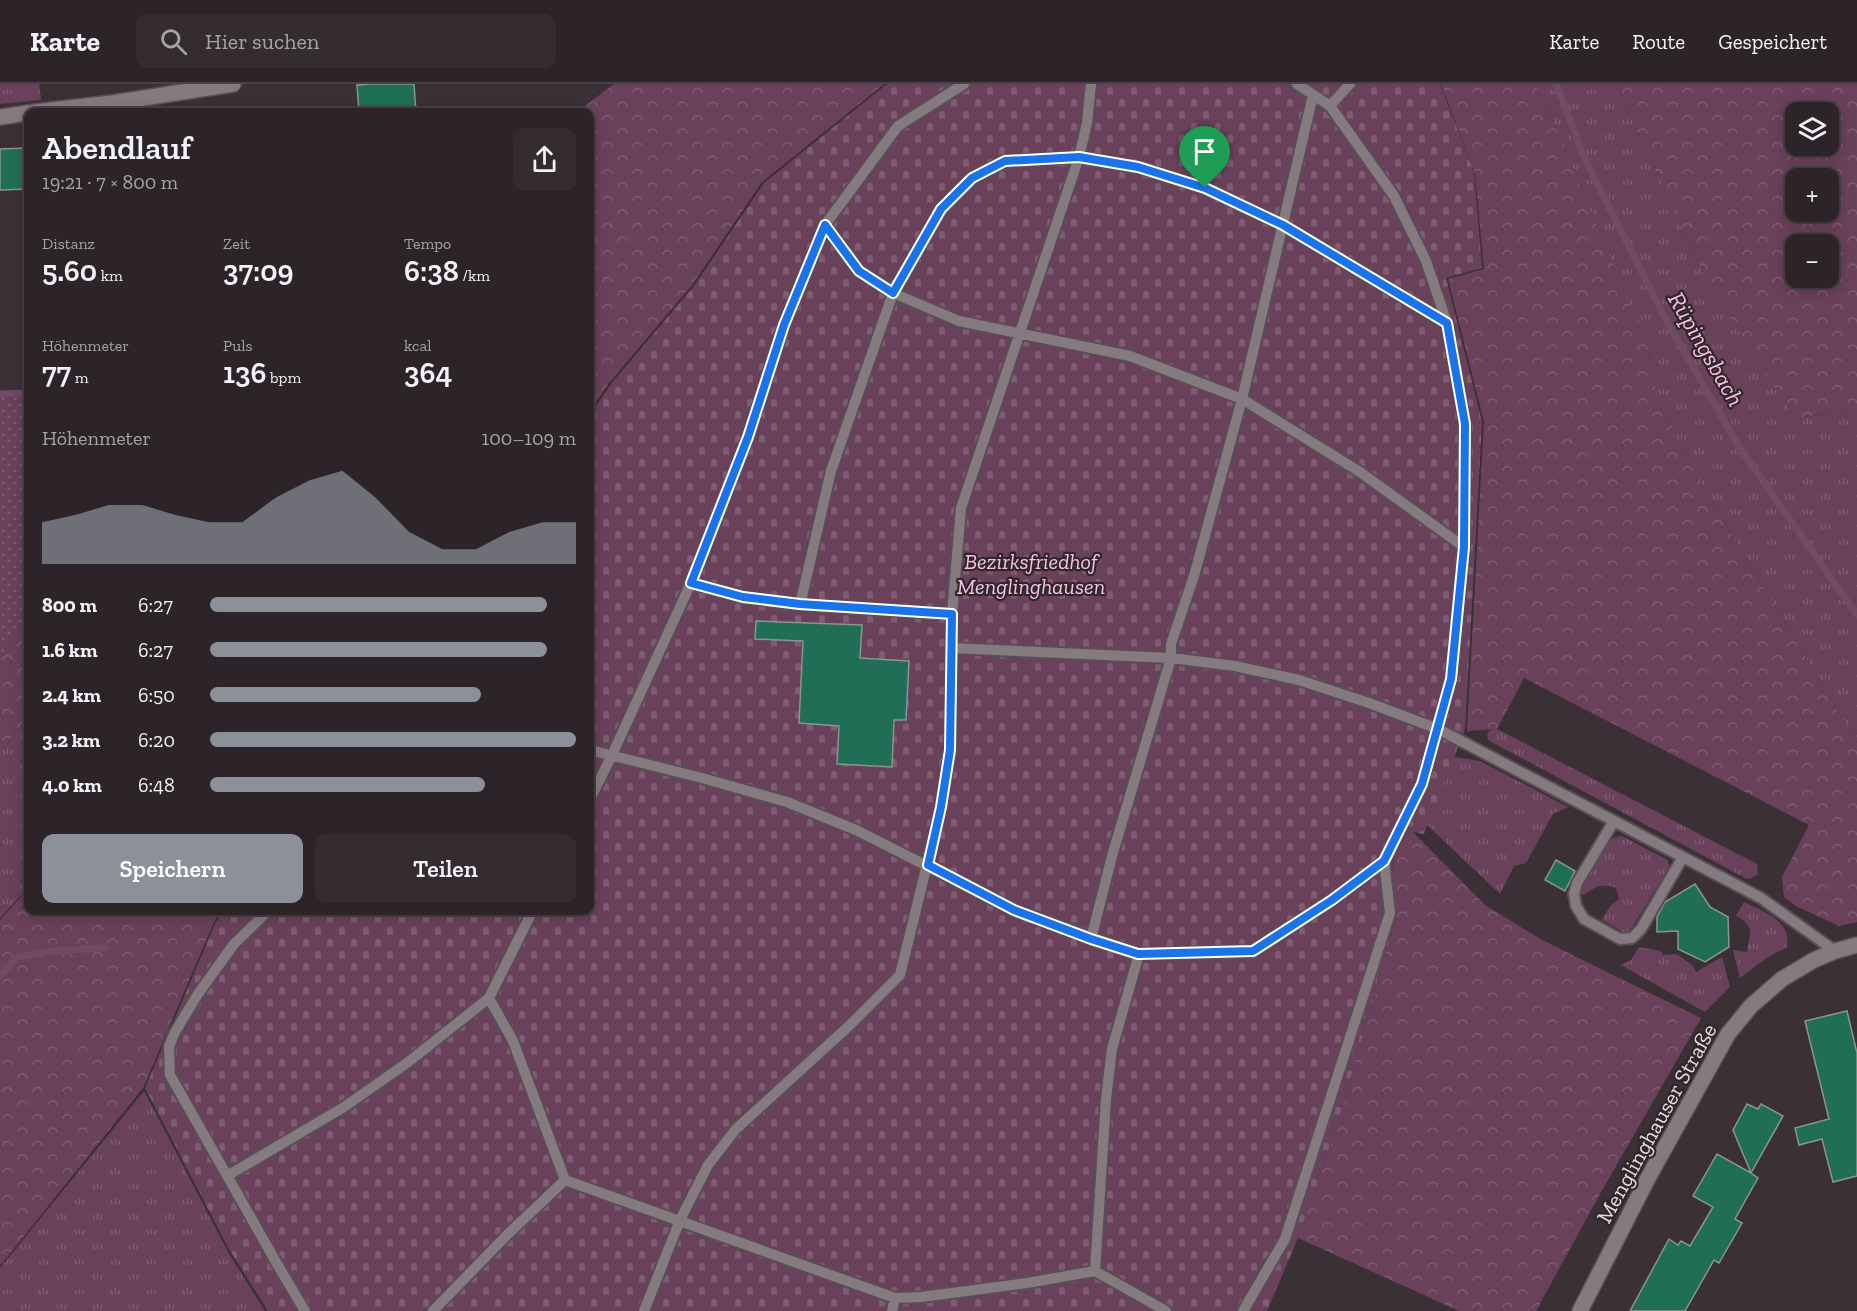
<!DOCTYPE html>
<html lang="de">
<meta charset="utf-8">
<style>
body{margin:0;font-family:"Zilla Slab",serif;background:#342c30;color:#f1f3f6;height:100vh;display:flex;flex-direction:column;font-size:22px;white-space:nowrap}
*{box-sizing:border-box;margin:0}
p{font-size:20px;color:#a6a4a8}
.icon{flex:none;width:33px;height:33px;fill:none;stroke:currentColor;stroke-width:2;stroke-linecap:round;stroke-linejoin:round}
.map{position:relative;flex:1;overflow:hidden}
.details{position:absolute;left:24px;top:24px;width:570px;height:807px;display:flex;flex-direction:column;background:#2c2428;border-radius:12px;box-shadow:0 3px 15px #0003,0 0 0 2px #484145}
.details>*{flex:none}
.controls{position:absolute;left:1785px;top:18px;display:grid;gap:12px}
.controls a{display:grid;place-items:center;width:54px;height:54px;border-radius:12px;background:#2c2428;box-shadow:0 3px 15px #0003,0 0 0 2px #484145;font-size:30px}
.pin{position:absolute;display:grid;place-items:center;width:51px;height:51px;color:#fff;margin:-62px -26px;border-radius:50% 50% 50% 0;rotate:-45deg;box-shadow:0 0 6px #0007}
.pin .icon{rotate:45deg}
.round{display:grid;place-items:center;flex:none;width:63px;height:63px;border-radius:12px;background:#342c30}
.headline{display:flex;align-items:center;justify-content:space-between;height:102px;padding:0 18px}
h1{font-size:33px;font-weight:600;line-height:45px}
.stats{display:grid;grid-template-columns:repeat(3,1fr);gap:9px;height:102px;padding:6px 18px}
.stats div{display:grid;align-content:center}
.stats b{font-size:30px;font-weight:600}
.stats small{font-size:16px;font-weight:400}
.stats p{font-size:16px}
.chart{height:168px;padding:12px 18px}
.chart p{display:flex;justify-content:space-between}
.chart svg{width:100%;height:108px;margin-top:6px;fill:#8c9099;opacity:.7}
.cta{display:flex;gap:12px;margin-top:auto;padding:12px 18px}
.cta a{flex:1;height:69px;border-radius:12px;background:#8c9099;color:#fff;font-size:24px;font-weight:600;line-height:69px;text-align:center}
.cta a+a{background:#342c30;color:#f1f3f6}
ul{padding:0 18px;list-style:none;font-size:20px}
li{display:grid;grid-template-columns:96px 72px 1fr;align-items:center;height:45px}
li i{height:15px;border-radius:8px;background:#8c9099}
header{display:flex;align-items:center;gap:36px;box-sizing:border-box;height:84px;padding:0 30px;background:#2c2428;border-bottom:2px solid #484145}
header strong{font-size:28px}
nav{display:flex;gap:33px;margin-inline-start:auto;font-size:21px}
.search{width:420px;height:54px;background:#342c30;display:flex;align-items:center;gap:15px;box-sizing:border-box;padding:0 21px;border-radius:12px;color:#a6a4a8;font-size:22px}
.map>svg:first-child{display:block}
</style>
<header>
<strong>Karte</strong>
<div class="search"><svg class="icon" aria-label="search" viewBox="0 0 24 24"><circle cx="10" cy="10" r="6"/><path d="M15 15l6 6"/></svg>Hier suchen</div>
<nav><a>Karte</a><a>Route</a><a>Gespeichert</a></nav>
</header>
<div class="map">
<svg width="1857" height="1227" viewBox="0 0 1857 1227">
<defs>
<pattern id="grass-tufts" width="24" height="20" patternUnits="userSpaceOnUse" patternTransform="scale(1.5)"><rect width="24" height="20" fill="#6a415a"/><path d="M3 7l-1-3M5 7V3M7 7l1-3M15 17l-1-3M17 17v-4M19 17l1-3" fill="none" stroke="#7f5c71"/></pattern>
<pattern id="forest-crowns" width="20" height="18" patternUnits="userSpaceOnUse" patternTransform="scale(1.5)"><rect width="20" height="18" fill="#6a415a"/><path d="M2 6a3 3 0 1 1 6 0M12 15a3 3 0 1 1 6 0" fill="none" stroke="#7f5c71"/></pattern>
<pattern id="cemetery-stones" width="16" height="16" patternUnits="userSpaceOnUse" patternTransform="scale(1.5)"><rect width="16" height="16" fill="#6a415a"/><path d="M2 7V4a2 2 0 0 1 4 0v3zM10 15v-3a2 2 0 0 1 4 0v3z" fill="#7f5c71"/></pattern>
<pattern id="park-dots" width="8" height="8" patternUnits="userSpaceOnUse" patternTransform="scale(1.5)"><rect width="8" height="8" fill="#6a415a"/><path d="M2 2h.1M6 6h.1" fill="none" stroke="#7f5c71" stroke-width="1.8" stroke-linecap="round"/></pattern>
</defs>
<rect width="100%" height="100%" fill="#3b3036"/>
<!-- grass -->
<path fill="url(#grass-tufts)" d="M0,0H39L41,16L0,20Z
M1535,0H1616L1705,193L1804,333L1857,326V659L1685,373L1650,288L1649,252L1633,230L1562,57Z
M28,632V804L0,834V670Z
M1497,645L1757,780L1758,790L1750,795L1745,794L1488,656L1487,651L1490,646Z
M1450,672L1480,677L1568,723L1553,730L1526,779L1514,782L1500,810L1427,741Z
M1622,752L1668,776L1669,784L1633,842L1629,847L1623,848L1602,836L1610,822L1619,815L1616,804C1600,799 1597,802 1584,811L1581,810V801L1603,764L1609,757L1615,753Z
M1744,818C1763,828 1792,836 1787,863L1765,875L1740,894L1733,866L1747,868C1749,850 1756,842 1736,832Z
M1639,863L1661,867L1663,871L1677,870L1693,882L1696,888L1722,873L1730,903L1705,928L1621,881L1631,876Z
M144,1007L228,1168L265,1227H0V1184Z"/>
<!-- forest -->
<path fill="url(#forest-crowns)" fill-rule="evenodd" d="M614,0H884L762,98L692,201L609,299L590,327V28H577Z
M1441,0H1535L1562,57L1633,229L1649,252L1650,288L1685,373L1857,659V838L1839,842L1796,822L1784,813L1782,793L1809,741L1524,594L1497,645L1467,647L1484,338L1448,195L1484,185L1475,90Z
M1616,0H1857V326L1803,333L1788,325L1705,193ZM1796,28H1828V62H1796ZM1796,94H1828V128H1796ZM1828,160V194H1796V160Z
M28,531V632L0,670V573Z
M1412,747L1485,821L1542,856L1701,934L1600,1110L1536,1227H1459L1298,1154L1338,1038L1396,834L1392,797L1393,773L1402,757Z
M28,805V826L221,827L214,838L143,1004L0,1182V836Z"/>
<!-- cemetery -->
<path fill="url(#cemetery-stones)" d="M887,0H1440L1474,88L1482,184L1446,194L1482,338L1465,645L1424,750L1412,748L1402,757L1393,773L1392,797L1396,834L1338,1038L1298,1154L1267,1227H268L229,1165L145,1004L216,838L223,827L590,826V331L611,300L694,202L764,99Z"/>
<!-- park -->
<path fill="url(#park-dots)" d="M28,310V531L0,573V311Z"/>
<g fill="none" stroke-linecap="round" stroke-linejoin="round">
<!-- stream -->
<path stroke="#6f4b64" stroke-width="7" d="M1556,0L1586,78L1666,236L1739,363L1857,531
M0,310L28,309
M0,892L17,873L52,867L105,864"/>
</g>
<!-- building -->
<path fill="#206e56" stroke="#889690" stroke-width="1.5" d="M370,0H414L416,28H359L357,1Z
M28,64V105L0,106V65Z
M756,537L862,541L860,574L909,577L906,636H894L892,683L837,680L839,642L799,639L803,557L755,555Z
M1556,776L1575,787L1565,807L1545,796Z
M1695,800L1710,823L1728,833L1729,863L1705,878L1678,865V847L1657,848V833L1665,818Z
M1847,927L1857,969V1092L1833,1098L1822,1055L1799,1061L1795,1044L1829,1035L1805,937Z
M1747,1020L1758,1025L1761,1020L1783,1032L1751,1089L1758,1094L1735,1135L1742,1139L1719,1179L1714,1176L1685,1227H1630L1669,1155L1678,1161L1681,1157L1690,1162L1713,1123L1693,1112L1717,1070L1751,1089L1733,1046Z"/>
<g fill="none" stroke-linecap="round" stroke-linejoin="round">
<!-- lane casing -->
<g stroke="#584f55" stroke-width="14">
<path id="lane" d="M1330,22L1350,0
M825,141L859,187L893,209L959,237L1130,272L1242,315L1360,388L1464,463
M691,499L743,513L800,521L952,530
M800,521L831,387L893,209L941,125L972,94L1005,77L1079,73L1144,85L1205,104L1283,141L1447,239
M952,564L1171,574L1235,582L1299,596L1369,619L1438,645L1742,804L1761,814L1835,867
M590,666L702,694L787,718L856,746L1014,826L1139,870L1253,867L1332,816L1384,777L1422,700L1451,595L1464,463L1465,340L1447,239L1426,177L1394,112L1330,22L1297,0
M590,715L612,671L691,499L748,353L784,241L825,141L898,42L964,0
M1614,737L1577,799L1574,810L1576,822L1584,835L1620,855L1632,854L1641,845L1683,773
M269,826L234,860L198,910L181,938L174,950L169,963L170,991L280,1185L305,1227
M1091,855L1112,772L1171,574V560L1194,492L1242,315L1313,11
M489,914L513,957L565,1096L895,1214L921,1213L1027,1199L1095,1187L1166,1227
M227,1092L344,1023L407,979L489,914L533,826
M1095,1187L1106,1015L1112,965L1139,870
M433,1227L508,1150L565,1096
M644,1227L680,1136L708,1081L736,1045L850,941L900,891L941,723L950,666L952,530L961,424L1079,73L1087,39L1091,0
M892,1227L895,1214
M1243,1227L1285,1155L1390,829L1384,777"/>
</g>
<!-- street casing -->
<g stroke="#584f55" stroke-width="18">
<path id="street" d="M34,28L112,19L233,0
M0,33L28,29"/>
</g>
<!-- secondary casing -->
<g stroke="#584f55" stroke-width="18">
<path id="secondary" d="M1580,1227L1648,1094L1728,950L1751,922L1782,895L1814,876L1835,867L1857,861"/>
</g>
<!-- lane -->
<use href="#lane" stroke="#867a81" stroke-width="10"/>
<!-- street -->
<use href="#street" stroke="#867a81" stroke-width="15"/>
<!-- secondary -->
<use href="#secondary" stroke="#867a81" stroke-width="15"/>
</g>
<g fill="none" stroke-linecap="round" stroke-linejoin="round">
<!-- route casing -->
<g stroke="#fff" stroke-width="12">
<path id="route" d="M1079,73L1138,83L1205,104L1283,141L1447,239L1465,340L1464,463L1451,595L1422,700L1384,777L1332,816L1253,867L1138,870L1091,855L1014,826L928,781L941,723L950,666L952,530L800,520L743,513L691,499L748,353L784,241L825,141L859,187L893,209L941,125L972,94L1005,77Z"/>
</g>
<!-- route -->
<use href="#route" stroke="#1a73e8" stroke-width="8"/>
</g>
<g text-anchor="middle" stroke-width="4.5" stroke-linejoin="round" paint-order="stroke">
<!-- park labels -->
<g font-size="22" font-style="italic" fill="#f5c3e0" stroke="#31262c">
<text x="1031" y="485">Bezirksfriedhof<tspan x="1031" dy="25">Menglinghausen</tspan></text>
</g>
<!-- street labels -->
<g font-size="22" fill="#e4dde1" stroke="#31262c">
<text transform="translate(1656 1039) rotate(-61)" y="8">Menglinghauser Straße</text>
</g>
<!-- water labels -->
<g font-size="24" font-style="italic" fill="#f5c3e0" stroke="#31262c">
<text transform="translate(1706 265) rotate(60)" y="8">Rüpingsbach</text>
</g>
</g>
</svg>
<div class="controls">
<a><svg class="icon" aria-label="layers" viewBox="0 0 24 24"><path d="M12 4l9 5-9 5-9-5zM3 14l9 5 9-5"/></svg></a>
<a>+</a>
<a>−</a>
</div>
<div class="pin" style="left:1205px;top:104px;background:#1e9e55"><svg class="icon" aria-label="arrive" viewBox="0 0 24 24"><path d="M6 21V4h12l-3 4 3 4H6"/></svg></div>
<section class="details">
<div class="headline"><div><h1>Abendlauf</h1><p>19:21 · 7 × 800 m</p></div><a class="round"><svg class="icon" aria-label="share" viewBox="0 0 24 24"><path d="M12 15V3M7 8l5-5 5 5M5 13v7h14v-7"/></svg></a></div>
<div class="stats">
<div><p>Distanz</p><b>5.60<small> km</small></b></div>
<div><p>Zeit</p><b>37:09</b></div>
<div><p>Tempo</p><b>6:38<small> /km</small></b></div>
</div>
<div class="stats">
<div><p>Höhenmeter</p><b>77<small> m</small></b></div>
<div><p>Puls</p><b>136<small> bpm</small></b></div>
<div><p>kcal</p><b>364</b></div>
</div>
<div class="chart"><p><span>Höhenmeter</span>100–109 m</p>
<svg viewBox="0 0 160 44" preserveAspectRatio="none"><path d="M0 44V27L10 24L20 20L30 20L40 24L50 27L60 27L70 17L80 10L90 6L100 17L110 31L120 38L130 38L140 31L150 27L160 27V44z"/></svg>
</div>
<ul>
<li><b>800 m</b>6:27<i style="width:92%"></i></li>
<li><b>1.6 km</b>6:27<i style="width:92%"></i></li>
<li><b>2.4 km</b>6:50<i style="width:74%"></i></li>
<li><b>3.2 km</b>6:20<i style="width:100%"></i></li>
<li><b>4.0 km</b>6:48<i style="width:75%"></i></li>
</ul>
<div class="cta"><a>Speichern</a><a>Teilen</a></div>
</section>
</div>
